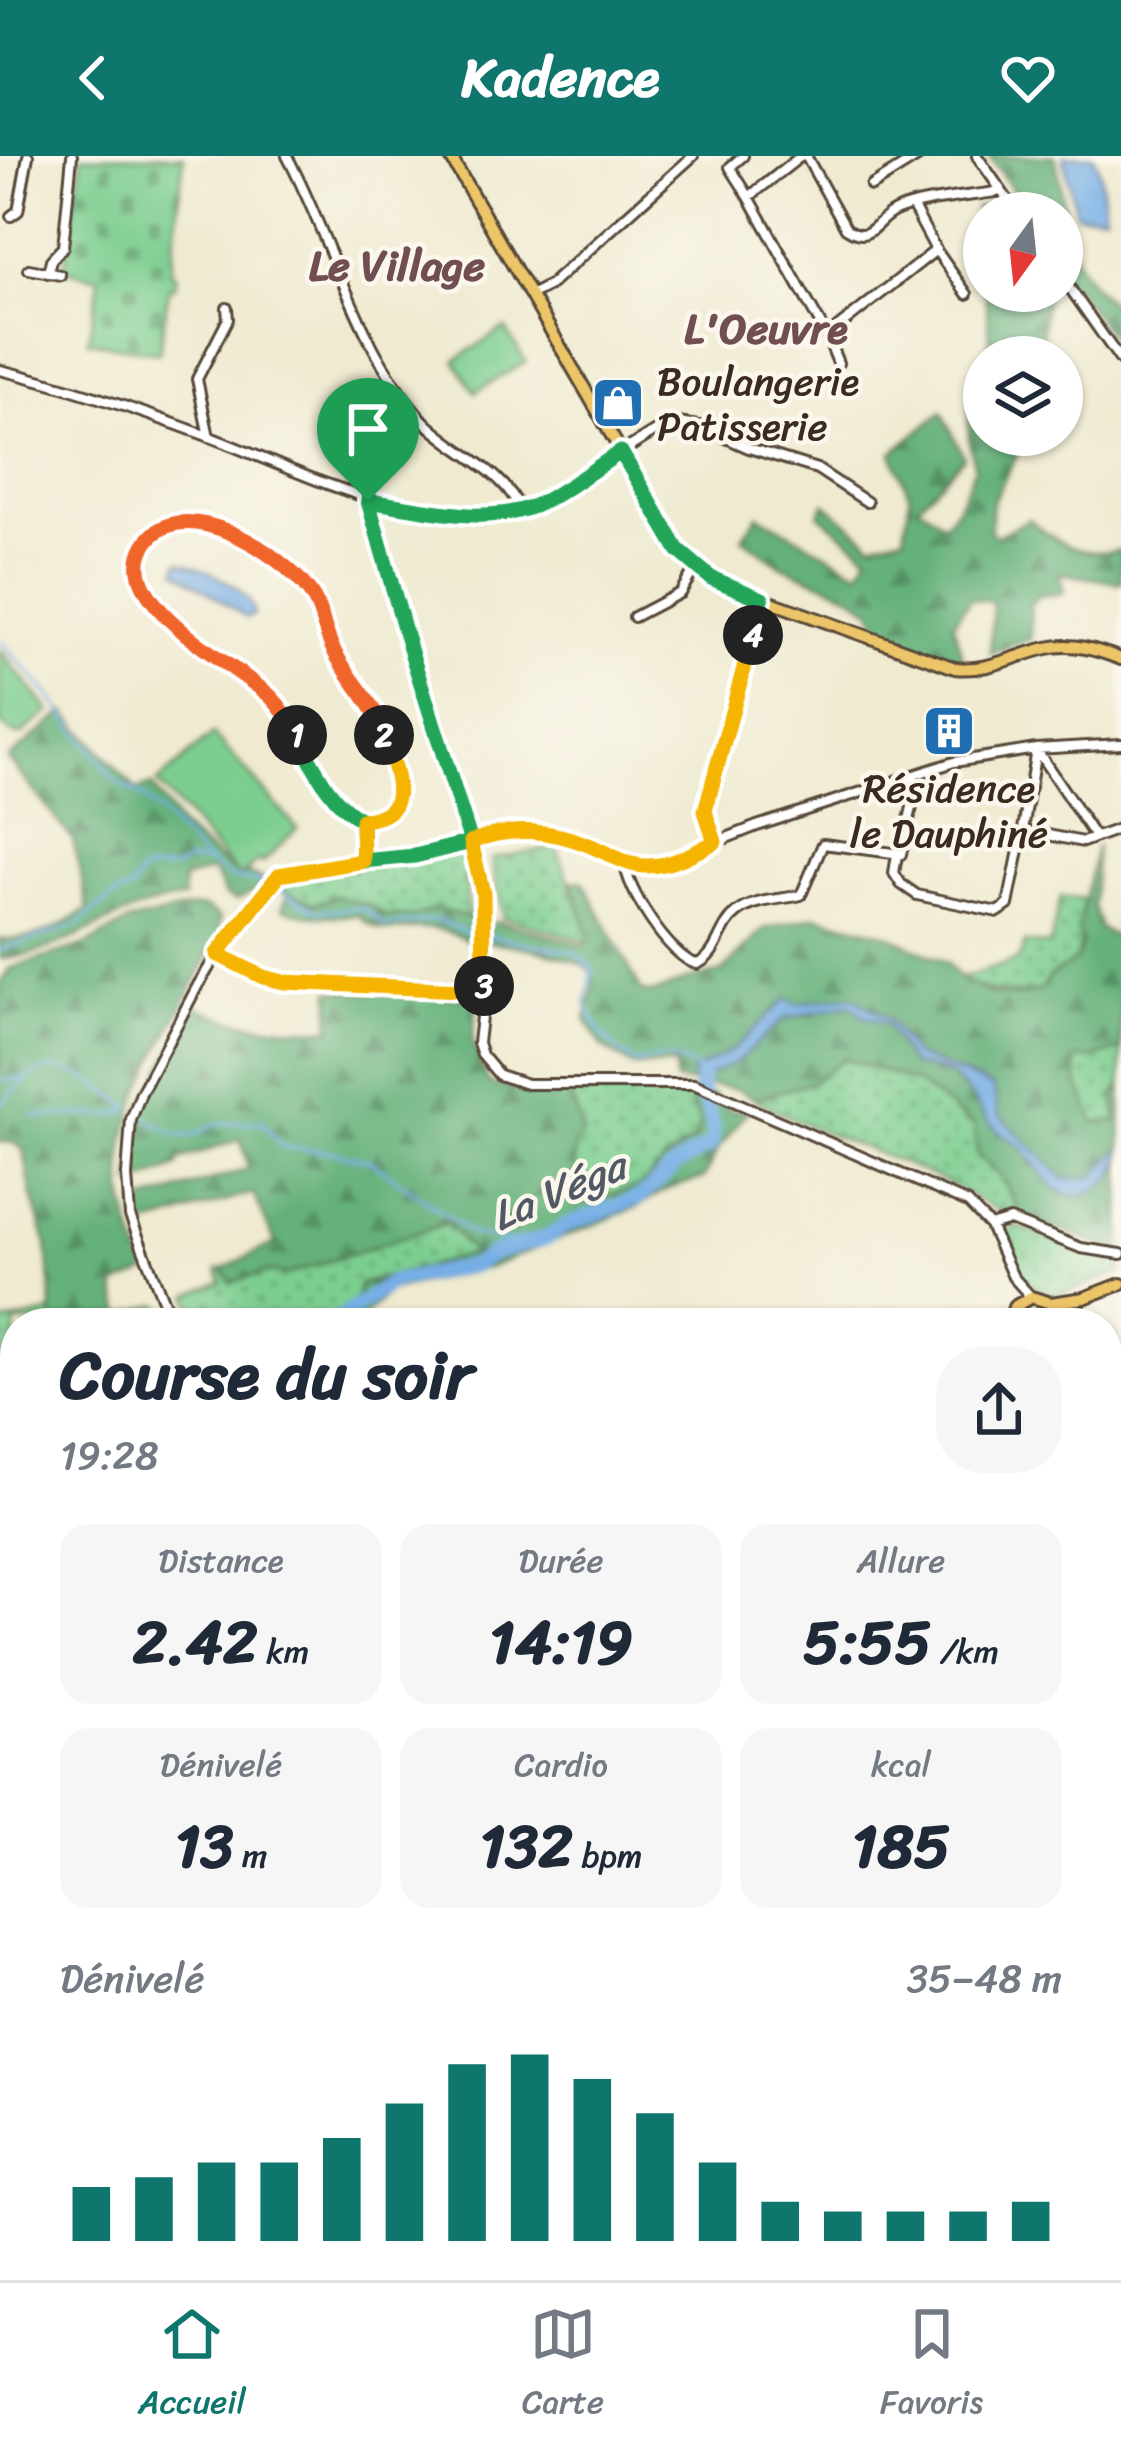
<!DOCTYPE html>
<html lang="fr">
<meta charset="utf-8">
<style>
body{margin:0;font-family:Sriracha,sans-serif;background:#f6f6f7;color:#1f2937;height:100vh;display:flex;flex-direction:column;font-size:45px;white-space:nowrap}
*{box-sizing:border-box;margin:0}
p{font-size:39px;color:#747a83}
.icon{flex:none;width:66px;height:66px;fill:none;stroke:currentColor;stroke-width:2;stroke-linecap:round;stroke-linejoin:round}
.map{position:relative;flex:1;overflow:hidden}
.drawer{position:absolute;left:0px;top:1152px;width:1122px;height:972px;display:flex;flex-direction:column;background:#fff;border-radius:48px 48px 0 0;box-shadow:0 3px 9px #0004}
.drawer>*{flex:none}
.needle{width:78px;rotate:195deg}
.controls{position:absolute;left:963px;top:36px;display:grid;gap:24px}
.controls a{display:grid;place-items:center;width:120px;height:120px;border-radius:50%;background:#fff;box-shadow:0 3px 9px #0004;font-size:60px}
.pin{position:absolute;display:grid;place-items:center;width:102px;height:102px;color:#fff;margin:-123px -51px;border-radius:50% 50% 50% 0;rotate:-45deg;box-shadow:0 0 12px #0007}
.pin .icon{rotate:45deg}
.km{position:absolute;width:60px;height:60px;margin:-30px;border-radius:50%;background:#222;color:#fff;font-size:33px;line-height:60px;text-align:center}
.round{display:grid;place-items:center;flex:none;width:126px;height:126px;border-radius:48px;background:#f6f6f7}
.overview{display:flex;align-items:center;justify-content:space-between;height:204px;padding:0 60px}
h1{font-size:66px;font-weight:800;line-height:90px}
.figures{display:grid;grid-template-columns:repeat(3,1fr);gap:18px;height:204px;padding:12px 60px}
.figures div{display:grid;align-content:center;border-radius:30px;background:#f6f6f7;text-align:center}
.figures b{font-size:60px;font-weight:800}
.figures small{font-size:33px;font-weight:400}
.figures p{font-size:33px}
.chart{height:336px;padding:24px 60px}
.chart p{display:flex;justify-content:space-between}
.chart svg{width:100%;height:216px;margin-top:12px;stroke:#0f766e;stroke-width:6}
header{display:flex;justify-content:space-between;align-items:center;height:156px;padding:0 60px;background:#0f766e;color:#fff;font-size:54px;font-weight:800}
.tabs{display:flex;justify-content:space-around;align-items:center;height:168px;border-top:3px solid #e0e1e3;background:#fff;font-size:33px;color:#747a83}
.tabs a{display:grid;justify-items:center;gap:6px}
.tabs .selected{color:#0f766e}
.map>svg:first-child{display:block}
</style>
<header><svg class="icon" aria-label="back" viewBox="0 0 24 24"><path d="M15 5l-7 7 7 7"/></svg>Kadence<svg class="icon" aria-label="heart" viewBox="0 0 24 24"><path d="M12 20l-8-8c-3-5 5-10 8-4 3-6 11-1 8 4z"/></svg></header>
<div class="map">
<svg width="1121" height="2124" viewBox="0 0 1121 2124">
<defs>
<pattern id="grass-dots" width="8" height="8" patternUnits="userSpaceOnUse" patternTransform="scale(3)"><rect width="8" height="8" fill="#7cce90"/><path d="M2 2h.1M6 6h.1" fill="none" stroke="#67a775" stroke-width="1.8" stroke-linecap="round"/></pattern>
<pattern id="forest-firs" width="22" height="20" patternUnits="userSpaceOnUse" patternTransform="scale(3)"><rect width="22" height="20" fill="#65b17a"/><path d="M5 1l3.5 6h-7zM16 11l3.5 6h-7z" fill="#549063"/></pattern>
<pattern id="cemetery-stones" width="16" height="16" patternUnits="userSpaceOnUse" patternTransform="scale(3)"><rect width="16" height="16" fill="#7cce90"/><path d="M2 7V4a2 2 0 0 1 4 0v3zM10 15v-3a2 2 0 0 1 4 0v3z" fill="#67a775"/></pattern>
</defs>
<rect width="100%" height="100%" fill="#fbf7ec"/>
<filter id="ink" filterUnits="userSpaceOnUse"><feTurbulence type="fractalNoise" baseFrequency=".00833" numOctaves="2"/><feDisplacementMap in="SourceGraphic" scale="24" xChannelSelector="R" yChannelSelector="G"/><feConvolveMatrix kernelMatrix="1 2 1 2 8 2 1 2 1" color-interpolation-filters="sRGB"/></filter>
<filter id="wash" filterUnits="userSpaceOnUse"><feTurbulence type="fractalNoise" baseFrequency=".004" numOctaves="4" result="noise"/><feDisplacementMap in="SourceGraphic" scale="48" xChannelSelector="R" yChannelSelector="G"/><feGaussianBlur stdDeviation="2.7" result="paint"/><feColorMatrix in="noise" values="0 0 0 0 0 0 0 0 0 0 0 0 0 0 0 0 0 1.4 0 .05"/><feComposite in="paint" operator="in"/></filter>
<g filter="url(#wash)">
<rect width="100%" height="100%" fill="#efead0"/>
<!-- grass -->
<path fill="url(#grass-dots)" stroke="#5c7c57" stroke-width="3" d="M557,691L590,780L587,785L503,762L491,703Z
M457,698L467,704L470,712L465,717L469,761L434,753L415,761L385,760L371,750L354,746L314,748L274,729L292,721Z
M1060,741L1084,743C1080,765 1083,784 1076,804L1050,820L1042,834C1009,842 989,837 959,823L1018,804L1025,787L1050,789Z
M1121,893V930L1114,940L1118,964L1095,967L1078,928L1075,902H1095Z
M844,902L917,927L974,969L977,997L1003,1024L1021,1060C993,1057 979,1042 954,1030C889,997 818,980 755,943L814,925Z
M686,935L698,957L700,966L695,983L663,1006L642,1030L574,1049L570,937Z
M447,1067L474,1098L360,1128L356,1144L324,1167H178L197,1159L189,1139L222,1126L218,1114L223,1113L231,1126L270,1116L286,1119Z
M1017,1070L1082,1095L1121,1102V1116L1054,1141L1024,1124L1006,1080L1011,1071Z
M159,1148L165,1160L143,1167H15V1262L0,1252V1168L51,1156L54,1166L122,1159Z"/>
<!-- forest -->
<path fill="url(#forest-firs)" stroke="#506e4c" stroke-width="3" d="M988,0H1055C1071,70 1059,108 1121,155V195L1075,132L1062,134V57H984V129L975,52L1018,41Z
M985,135H1051L1046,136L1040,201H985L990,184Z
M984,204V279H1027L992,347L990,376L997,380L1029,363C1059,389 1080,401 1121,394V427L1059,417L1064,437L1038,440L1030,449L1031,483L990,497L993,445L970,443L953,467L963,504H952L884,479L871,453L850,438L782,410L742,382L758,359L860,416L868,399L819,358L825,347L872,387L904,379L910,340L892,297L942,256L964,301L918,349L944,368L958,350L975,311C961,268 971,245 984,204Z
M65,556L137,635L151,629L182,674L240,720L245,717L267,724L258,733L236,744L225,739L213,715L183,723L184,743C117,748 70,798 0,803V783C36,785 59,773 88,753L73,684L8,603Z
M1096,690L1093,750L1100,773L1121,782V893L1095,902L1075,903L1078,928L1095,967L1117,964L1114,939L1121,930V1092L1118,1096L1021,1060L1003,1024L977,997L974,969L917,927L844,902L814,925L755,943L737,933L675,925V909L634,911L602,891L586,863C588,851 598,826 591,815C582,801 506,787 488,786L487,773L495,765L584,789L590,780L572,726L583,725L642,836L655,837L687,824L722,816L764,773L816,760L886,778L947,807L960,823L992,838L1018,840L1042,834L1050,820L1076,804L1082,787L1078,775Z
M289,736L314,748L336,740L371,750L385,760L415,761L434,753L469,761L476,770L474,787C462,782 449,775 435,773C408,768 381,786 359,759C332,760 307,763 282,752Z
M195,751L206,752L220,762V782C202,811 187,842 171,872C121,965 104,1014 147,1116L115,1130L122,1159L53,1166L47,1089L31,1037L24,994L15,987L0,986V827L11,812L83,790L129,766Z
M331,834L478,842L472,885L489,927L528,937H570L583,977L575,990V1048L642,1030L663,1006L695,983L700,966L686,935L711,938L733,956L738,953L747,956L718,993L704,1022L669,1032L635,1052L487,1112L390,1134L357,1167H324L356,1144L360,1128L382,1125L473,1097L447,1067L286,1119L269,1116L231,1126L223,1113L275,1087L253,1037L146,1070L137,1061L136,1048L248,1013L241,983L180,1004L177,1011L133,1029L132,1022L136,962L195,849C236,872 284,872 330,873Z
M1107,1240L1121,1243V1362L1107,1354Z
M15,1523V1700L0,1704V1538Z
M1107,1546L1115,1559L1109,1567L1121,1590V2019L1107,2067Z
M196,2109H715L703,2124H204Z
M895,2109H1095L1094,2115L1119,2119L1121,2124H896Z"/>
<!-- cemetery -->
<path fill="url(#cemetery-stones)" stroke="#5c7c57" stroke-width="3" d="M82,0H184L171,117L177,119L175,131H169L159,197L88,185L100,122L64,114Z"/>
<!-- green -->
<path fill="#7cce90" stroke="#5c7c57" stroke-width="3" d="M505,172L526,206L475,236L455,204Z
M0,495L50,555L21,579L13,578L0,568Z
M213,578L297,672L263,707L259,704L240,721L157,627Z"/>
<!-- water -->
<path fill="#76afe6" stroke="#586c82" stroke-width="3" d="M1063,0H1094L1100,15L1105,58H1076Z
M179,405C204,412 250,431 254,458L247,462L176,414Z
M851,840L887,862L914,899L993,931L999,958L1065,1023L1093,1021L1121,992C1121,1010 1116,1021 1101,1031C1059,1060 1043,1013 1020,991C1011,983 998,977 990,967C978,951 966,930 947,918C938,912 922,912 911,909L885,867L864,861L850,849L784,863L737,906L709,919L705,928L693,924L691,917L731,895L786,843L796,848Z"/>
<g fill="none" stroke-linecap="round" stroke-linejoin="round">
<!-- stream -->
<path stroke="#76afe6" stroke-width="3" d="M0,485L52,542L115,625L144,642L208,706
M275,732L318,755L362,752L386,770L436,764L474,779
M491,780L574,796L593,812L586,848L601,878L618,896L637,907L670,902L697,913
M0,794L77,769L113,741L132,733L142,715L173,713L191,705L208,706L232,722L261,726
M0,924L28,922
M0,948C12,939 23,924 36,917C67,901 107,936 131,952
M139,958L179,980L196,979L215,968L263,966L281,991L329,995L371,1005L473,1079L509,1085L518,1091
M32,960L113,959L123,957L128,950"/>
<!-- river -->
<path stroke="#76afe6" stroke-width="15" d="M333,1167L392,1126L475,1109L493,1097L547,1082L568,1068L641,1041L676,1009L711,989C720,961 696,944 701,920
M0,1257L15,1278"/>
</g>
</g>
<g filter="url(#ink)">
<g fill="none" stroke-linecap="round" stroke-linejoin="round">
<!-- minor casing -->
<g stroke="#564739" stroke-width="14">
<path id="minor" d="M287,0C333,86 357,193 424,265C452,295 506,315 520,354
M743,0L730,11L749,41
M801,0L749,41L827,180L936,94L913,51
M806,0L846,72C871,89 874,65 895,55C917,44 975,40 1001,35
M977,0L1017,57
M871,30L919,0
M11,60L18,55L28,0
M936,94L967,138
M29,113L60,119
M48,117L51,104L63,91L72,0
M1062,121L1121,205
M530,139L550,129L693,0
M827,180L838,207
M0,214C71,231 141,255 210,281C314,321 421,381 536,349L670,266L699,270L749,292L817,313L867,346
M209,281L197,223L228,163L227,152
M368,345L481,723L484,834L478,887L482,899L499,919L527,928H694L968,1047L990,1070L1013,1121L1031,1141
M634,461L680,437L696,411
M1036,593L1023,674L1083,686L1121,672
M1036,593L1095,681
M361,664C409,660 398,629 389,597C384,579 381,561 371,545C361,530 347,517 337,502C322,478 322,449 303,427C272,392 194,340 151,382C142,391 138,403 140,415C148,472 233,506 270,541C307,576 313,639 361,664L363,705
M715,686L705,655L762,443
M897,699L894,717L901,728L917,739L998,756L1008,749L1023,674
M625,706C625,732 671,803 697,808C719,799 718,771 737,757C754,743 781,744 801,739L823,688L901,698L913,647L914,620
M217,798L263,821L285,826L484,834
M990,1070L1010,1064L1081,1092L1121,1098
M172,1167L130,1060L127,1020L131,964L141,937L198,829L226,784L279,719L313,710L415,700L484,681L526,675L564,681L630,708L658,709L757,670L954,606L1036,593L1121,588
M1107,1232L1121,1218
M42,2109L49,2124
M0,2111L15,2105
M755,2124L764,2109"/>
</g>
<!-- major casing -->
<g stroke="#564739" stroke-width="16">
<path id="major" d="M450,0L668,377C683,402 702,419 729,431L955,512C987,516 1016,499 1047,492C1073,486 1097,494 1121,503
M1051,1147L1084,1142L1121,1128
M1010,1167L1014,1151L1031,1141L1051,1147L1059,1167
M0,1527L15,1511"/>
</g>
<!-- minor -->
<use href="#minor" stroke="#fff" stroke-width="8"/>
<!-- major -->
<use href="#major" stroke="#edc569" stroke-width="10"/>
</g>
</g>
<g fill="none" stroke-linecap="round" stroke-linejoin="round" filter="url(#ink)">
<!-- split-1 casing -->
<g stroke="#fff" stroke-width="24">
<path id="split-1" d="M297,579C313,609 330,648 362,664L363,705L415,700L471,686L410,493L368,345"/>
</g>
<!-- split-2 casing -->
<g stroke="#fff" stroke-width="24">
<path id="split-2" d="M297,579C290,565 282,552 271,541C240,511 111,448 144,390C179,331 281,397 308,434C322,451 323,473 333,493C348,524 374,544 384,579"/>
</g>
<!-- split-3 casing -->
<g stroke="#fff" stroke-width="24">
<path id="split-3" d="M384,579C393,613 419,659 362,664L363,705L279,719L217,798L263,821L284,826L484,835V830"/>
</g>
<!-- split-4 casing -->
<g stroke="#fff" stroke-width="24">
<path id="split-4" d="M484,830L483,737L471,686C510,669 553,674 591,690C608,697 625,709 644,710C670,711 692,698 715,686L705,655L753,479"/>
</g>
<!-- split-5 casing -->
<g stroke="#fff" stroke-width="24">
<path id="split-5" d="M368,345C419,352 484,370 534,350C564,337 593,313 621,296L678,394L711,422L762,443L753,479"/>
</g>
<!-- split-1 -->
<use href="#split-1" stroke="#22a559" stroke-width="15"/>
<!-- split-2 -->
<use href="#split-2" stroke="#f0652b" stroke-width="15"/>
<!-- split-3 -->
<use href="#split-3" stroke="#f5b400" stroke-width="15"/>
<!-- split-4 -->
<use href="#split-4" stroke="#f5b400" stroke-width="15"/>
<!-- split-5 -->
<use href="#split-5" stroke="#22a559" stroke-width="15"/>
</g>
<!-- icons -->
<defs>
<g id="shop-square" transform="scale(2.7)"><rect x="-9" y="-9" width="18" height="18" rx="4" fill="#1f6fb2" stroke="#fbf7ec"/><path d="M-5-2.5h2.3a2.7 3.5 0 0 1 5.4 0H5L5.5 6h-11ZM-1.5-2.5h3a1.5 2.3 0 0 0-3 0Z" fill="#fff"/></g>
<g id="building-square" transform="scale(2.7)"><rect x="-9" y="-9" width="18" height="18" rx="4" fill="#1f6fb2" stroke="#fbf7ec"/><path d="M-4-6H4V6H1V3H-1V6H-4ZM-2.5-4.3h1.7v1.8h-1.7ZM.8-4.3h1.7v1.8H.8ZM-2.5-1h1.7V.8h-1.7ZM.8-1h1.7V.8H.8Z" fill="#fff"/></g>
</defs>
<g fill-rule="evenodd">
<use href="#shop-square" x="618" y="247"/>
<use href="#building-square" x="949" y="575"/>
</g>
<g text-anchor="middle" stroke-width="9" stroke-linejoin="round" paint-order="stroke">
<!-- poi labels -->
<g font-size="39" fill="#3b2a1e" stroke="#fbf7ec" text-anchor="start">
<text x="657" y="239">Boulangerie<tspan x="657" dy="45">Patisserie</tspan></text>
<text x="949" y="646" text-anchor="middle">Résidence<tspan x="949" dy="45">le Dauphiné</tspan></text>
</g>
<!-- neighbourhood labels -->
<g font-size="42" font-weight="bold" fill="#704e52" stroke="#fbf7ec">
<text x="397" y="124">Le Village</text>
<text x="766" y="187">L'Oeuvre</text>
</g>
<!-- water labels -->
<g font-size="42" font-style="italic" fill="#505964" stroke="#fbf7ec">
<text transform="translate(558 1034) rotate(-23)" y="15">La Véga</text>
</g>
</g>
</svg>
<div class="controls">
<a><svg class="needle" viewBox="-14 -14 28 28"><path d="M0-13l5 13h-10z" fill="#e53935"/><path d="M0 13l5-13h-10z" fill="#747a83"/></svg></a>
<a><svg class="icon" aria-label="layers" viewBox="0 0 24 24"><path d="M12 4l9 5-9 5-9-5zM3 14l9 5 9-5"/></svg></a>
</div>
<div class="pin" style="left:368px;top:345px;background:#1e9e55"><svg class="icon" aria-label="arrive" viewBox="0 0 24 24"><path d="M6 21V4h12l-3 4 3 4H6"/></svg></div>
<b class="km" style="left:297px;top:579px">1</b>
<b class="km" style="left:384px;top:579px">2</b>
<b class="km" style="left:484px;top:830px">3</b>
<b class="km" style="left:753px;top:479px">4</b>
<section class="drawer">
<div class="overview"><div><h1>Course du soir</h1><p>19:28</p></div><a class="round"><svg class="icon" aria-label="share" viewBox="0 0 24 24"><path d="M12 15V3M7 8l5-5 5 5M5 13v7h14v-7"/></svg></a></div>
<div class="figures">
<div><p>Distance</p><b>2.42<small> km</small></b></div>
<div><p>Durée</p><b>14:19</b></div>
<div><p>Allure</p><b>5:55<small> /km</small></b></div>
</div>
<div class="figures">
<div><p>Dénivelé</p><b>13<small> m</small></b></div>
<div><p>Cardio</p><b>132<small> bpm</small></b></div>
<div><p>kcal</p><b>185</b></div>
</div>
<div class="chart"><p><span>Dénivelé</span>35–48 m</p>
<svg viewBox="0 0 160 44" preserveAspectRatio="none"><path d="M5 44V33M15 44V31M25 44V28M35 44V28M45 44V23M55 44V16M65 44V8M75 44V6M85 44V11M95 44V18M105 44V28M115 44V36M125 44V38M135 44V38M145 44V38M155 44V36"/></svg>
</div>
</section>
</div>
<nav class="tabs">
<a class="selected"><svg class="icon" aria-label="home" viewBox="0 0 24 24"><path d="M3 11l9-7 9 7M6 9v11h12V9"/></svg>Accueil</a>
<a><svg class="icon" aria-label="map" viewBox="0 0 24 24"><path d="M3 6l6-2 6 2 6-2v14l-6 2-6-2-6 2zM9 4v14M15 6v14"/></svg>Carte</a>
<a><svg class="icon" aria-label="saved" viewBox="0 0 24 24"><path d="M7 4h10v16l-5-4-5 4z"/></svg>Favoris</a>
</nav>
